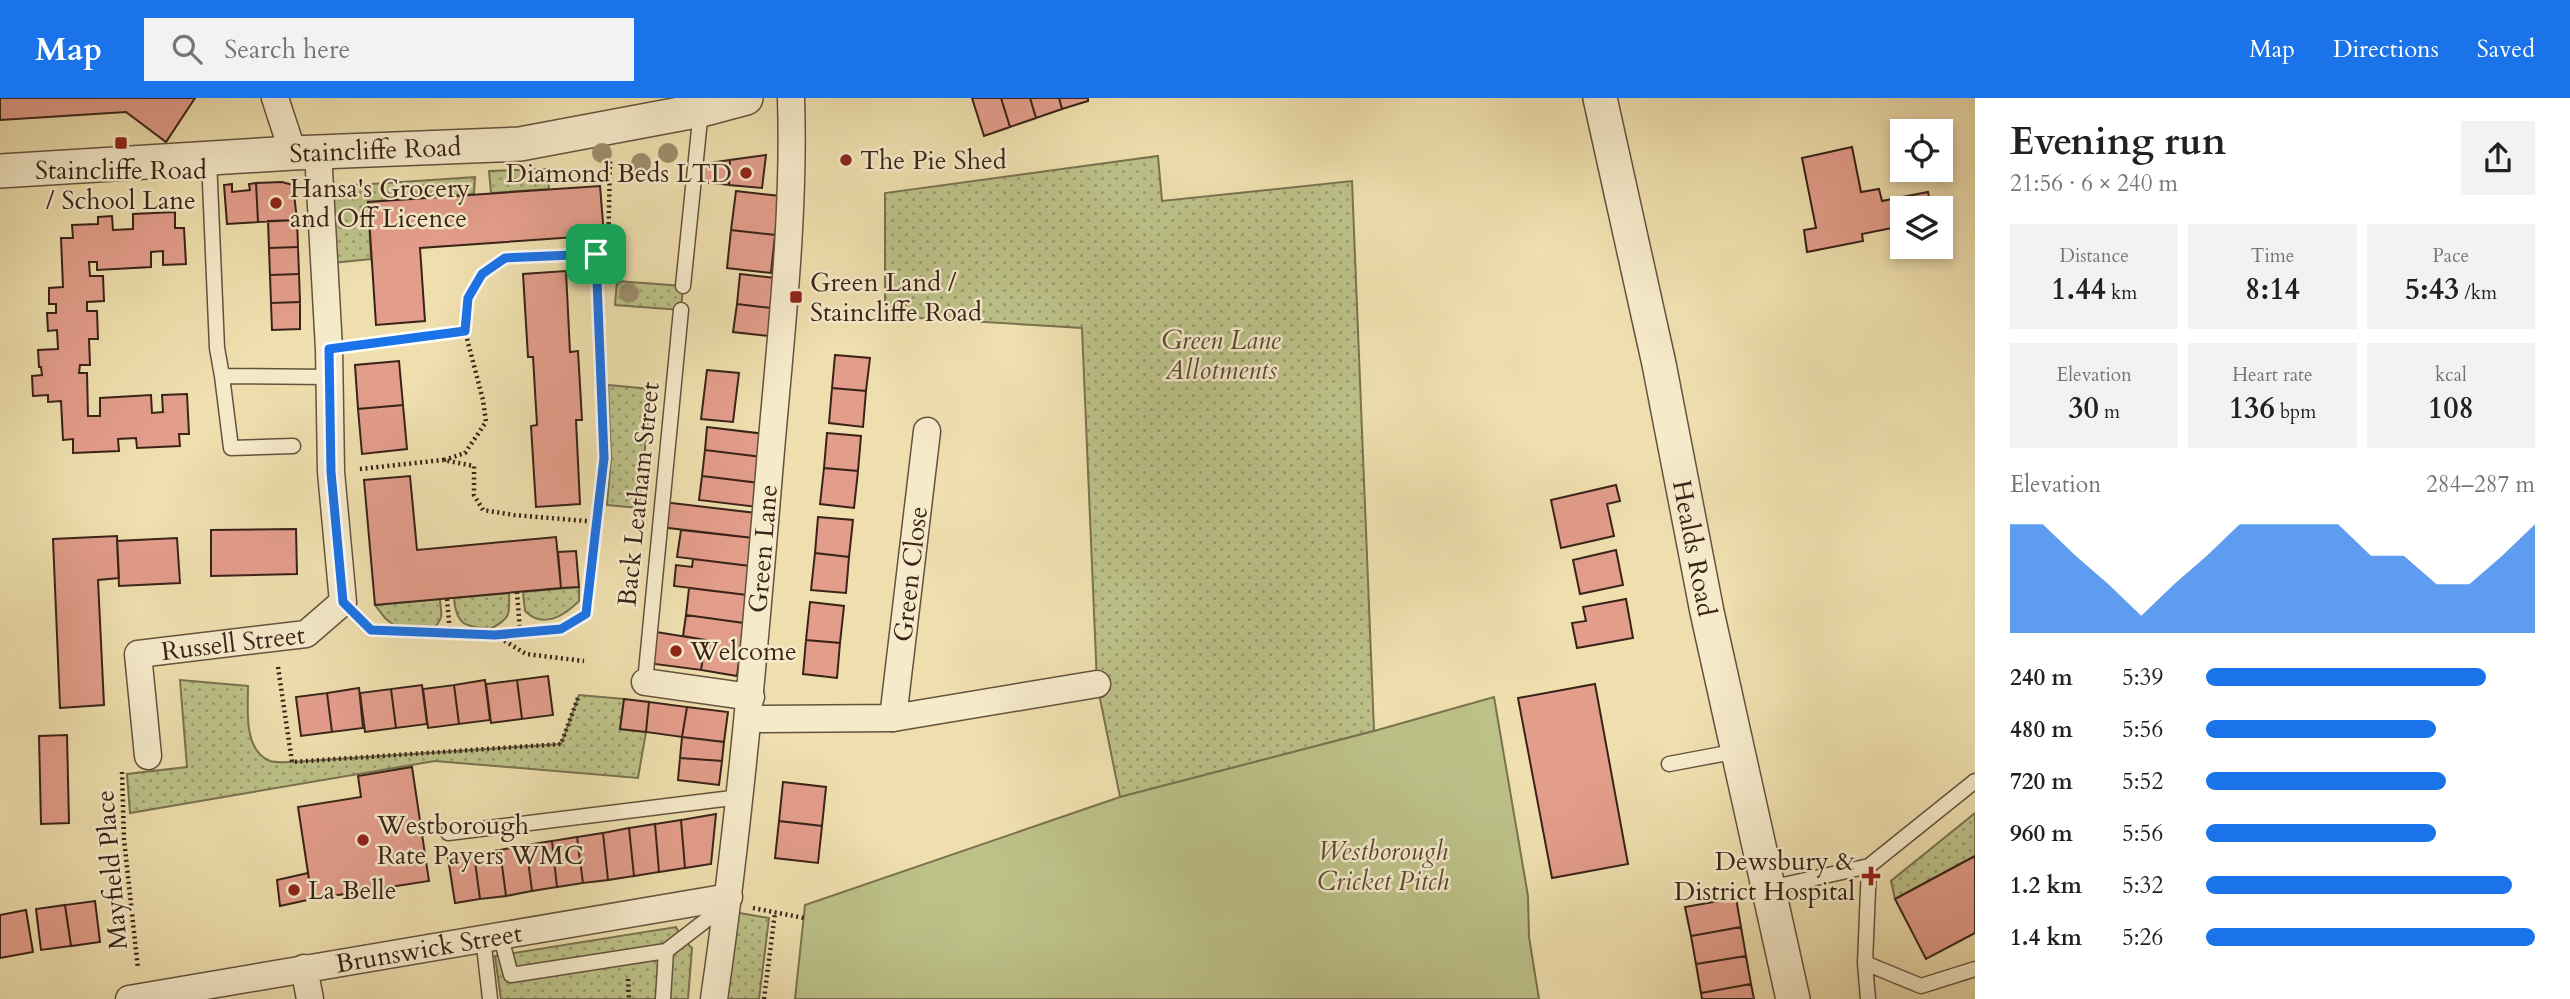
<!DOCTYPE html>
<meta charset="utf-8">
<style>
body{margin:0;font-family:Cardo,serif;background:#f2f2f2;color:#202124;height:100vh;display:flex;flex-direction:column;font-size:26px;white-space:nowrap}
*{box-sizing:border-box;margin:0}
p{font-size:23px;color:#757577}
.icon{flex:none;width:38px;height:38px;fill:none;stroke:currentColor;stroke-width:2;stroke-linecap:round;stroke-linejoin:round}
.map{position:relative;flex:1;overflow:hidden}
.side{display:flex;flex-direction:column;background:#fff;width:595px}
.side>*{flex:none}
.tools{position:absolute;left:1890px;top:21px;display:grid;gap:14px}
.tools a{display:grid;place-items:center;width:63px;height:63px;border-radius:0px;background:#fff;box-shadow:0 4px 10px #0003;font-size:35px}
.pin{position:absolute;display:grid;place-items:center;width:60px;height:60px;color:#fff;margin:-30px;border-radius:14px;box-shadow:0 4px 10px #0006}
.round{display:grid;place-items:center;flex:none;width:74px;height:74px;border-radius:0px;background:#f2f2f2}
.overview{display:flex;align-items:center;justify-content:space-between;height:119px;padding:0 35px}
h1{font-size:38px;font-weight:800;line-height:52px}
.stats{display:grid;grid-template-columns:repeat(3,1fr);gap:10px;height:119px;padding:7px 35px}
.stats div{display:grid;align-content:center;border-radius:0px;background:#f2f2f2;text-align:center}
.stats b{font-size:30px;font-weight:800}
.stats small{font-size:19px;font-weight:400}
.stats p{font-size:19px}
.chart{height:196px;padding:14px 35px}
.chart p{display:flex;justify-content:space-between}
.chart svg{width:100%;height:126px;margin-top:7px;fill:#1a73e8;opacity:.7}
ul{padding:0 35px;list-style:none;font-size:23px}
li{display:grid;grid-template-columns:112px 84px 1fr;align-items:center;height:52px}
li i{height:18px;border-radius:9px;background:#1a73e8}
header{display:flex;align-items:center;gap:42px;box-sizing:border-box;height:98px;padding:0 35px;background:#1a73e8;color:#fff}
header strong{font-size:33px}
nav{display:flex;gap:38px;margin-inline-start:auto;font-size:24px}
.search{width:490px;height:63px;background:#f2f2f2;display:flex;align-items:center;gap:18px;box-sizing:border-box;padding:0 24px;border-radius:0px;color:#757577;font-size:26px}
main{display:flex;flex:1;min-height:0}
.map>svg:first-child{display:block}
</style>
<header>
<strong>Map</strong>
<div class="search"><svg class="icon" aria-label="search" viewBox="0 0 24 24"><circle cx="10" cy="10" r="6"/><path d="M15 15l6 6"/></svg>Search here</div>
<nav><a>Map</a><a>Directions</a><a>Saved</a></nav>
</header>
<main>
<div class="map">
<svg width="1975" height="901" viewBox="0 0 1975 901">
<defs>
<pattern id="grass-dots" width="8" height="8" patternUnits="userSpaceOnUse" patternTransform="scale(1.75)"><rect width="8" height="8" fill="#bcc188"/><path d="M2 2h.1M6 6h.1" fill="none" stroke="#9a9c6e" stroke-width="1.8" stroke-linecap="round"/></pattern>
</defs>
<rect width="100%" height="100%" fill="#efdfae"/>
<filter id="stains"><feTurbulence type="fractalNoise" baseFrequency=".00286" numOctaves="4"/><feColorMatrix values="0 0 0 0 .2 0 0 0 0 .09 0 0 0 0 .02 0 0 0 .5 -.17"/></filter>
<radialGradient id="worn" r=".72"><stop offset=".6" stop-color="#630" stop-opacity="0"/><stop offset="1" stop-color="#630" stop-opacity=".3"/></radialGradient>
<!-- grass -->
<path fill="url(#grass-dots)" stroke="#7a7250" stroke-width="2" d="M1158,58L1162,103L1352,83L1374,633L1120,699L1097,586L1082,230L885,218V95Z
M547,71L549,91L491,95L489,73Z
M475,79L474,96L368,104L371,161L333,165L327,89Z
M617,183L683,188L681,212L615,207Z
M608,287L651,291L639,410L607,407L611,359Z
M579,489V503C564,518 543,531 525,513L523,494Z
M509,495C510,517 510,521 490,531C464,529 456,526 454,500Z
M440,501C440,506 442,514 441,519C433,543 400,534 386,521C382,517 379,512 375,507Z
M180,582L248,588C248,612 243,652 270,663C276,665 286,664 292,664L561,646L579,597L624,601L620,631L646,634L638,680L435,663L130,715L127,676L187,669Z
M1975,715V758L1895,801L1891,783Z
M734,814L769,820L759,901H721Z
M676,829L682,841L692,850L688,901H501L495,858Z"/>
<!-- park -->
<path fill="#bcc188" stroke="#7a7250" stroke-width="2" d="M1494,599L1528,798L1529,839L1539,901H795L805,807L1120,699L1374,633Z"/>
<!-- building -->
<path fill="#e39d8b" stroke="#392318" stroke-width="2" d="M0,0H195L166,44L126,14L0,22Z
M972,0H1001L1010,29L984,38Z
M1001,0H1030L1036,20L1010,29Z
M1030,0H1059L1062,11L1036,20Z
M1059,0H1088V3L1062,11Z
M1852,49L1861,94L1879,91L1882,103L1928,94L1931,110H1902V128L1862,136L1863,143L1807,154L1804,132L1816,130L1802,60Z
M766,57L762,90L729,87L730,62Z
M730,62L729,87L694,83L695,67Z
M282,84L293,87L297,122L258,124L256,85Z
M256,85L258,124L227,126L224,87L232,86V94L250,92L249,86Z
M600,88L604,137L420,150L425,223L376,227L368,104Z
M736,93L780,98L775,137L731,132Z
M175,114V130H184L186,166L163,167V153L151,154V169L97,172V164H89L90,178H103L104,203L87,204V213H97L98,241H89L90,267H80L79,275H87L88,318H100V300L151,297L152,315L163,314L162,297L187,296L189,336H179L180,348L137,350L136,340L118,341L119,353L73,355V341L63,342L61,303L48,304V297L33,298L32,278L42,277L41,269H39L38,252L58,251L57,232L48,233L47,215H56V206H49V190L63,189L61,140H73L72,127L98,126V119L112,118L113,132L133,131V116Z
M297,122L298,149L269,150L268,123Z
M731,132L775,137L771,175L727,170Z
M298,149L299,176L270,177L269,150Z
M566,173L570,254L578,253L582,322H576L580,406L536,409L531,328L537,327L533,259H528L523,176Z
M299,176L300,204L271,205L270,177Z
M740,176L775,180L771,210L737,206Z
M300,204V231L272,232L271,205Z
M737,206L771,210L768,238L733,234Z
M835,257L870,260L866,293L832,290Z
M399,263L403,307L358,311L355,267Z
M707,272L739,275L733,324L701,321Z
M832,290L866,293L863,329L829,325Z
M403,307L407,351L362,356L358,311Z
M707,329L765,336L762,359L705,352Z
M827,335L861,338L858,373L824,370Z
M705,352L762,359L759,385L702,378Z
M824,370L858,373L854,410L820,406Z
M410,378L417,452L556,439L561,490L375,507L364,382Z
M702,378L759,385L757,409L699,402Z
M1616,387L1620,403L1607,406L1614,438L1561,450L1551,402Z
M663,404L756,415L753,440L660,429Z
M818,419L853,422L849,459L815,455Z
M296,431L297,476L211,478V432Z
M681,432L753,440L750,468L677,459Z
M117,438L119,480L98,482L104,607L60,610L53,441Z
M177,440L180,485L119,488L117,443Z
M1616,452L1623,487L1580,496L1573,462Z
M576,453L579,489L561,490L558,454Z
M815,455L849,459L846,495L811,492Z
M693,461L750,468L747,497L674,488L676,467L692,469Z
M689,490L747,497L744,525L686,517Z
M1626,501L1633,540L1577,550L1572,525L1586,523L1583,509Z
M810,504L844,508L840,545L806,542Z
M686,517L744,525L737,578L701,572L706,542L683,538Z
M650,533L706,542L701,572L647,565Z
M806,542L840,545L837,580L803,576Z
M548,578L553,617L522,621L517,582Z
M485,582L490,622L459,626L454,587Z
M517,582L522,621L491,625L486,586Z
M1595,586L1628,766L1552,780L1518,600Z
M422,587L427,626L396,630L391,591Z
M454,587L459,626L428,630L423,591Z
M359,590L363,630L332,634L327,595Z
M391,591L396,630L365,634L360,595Z
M327,595L332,634L301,638L296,599Z
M624,601L649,604L646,634L620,631Z
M649,604L687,609L682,639L646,634Z
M687,609L728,614L724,644L682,639Z
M67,637L69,725L41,726L39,638Z
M682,639L724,644L722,663L680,660Z
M680,660L722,663L719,687L678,682Z
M412,669L429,783L312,801L298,709L361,699L358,678Z
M783,684L826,689L822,728L779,723Z
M716,716L711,766L685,770L681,722Z
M681,722L685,770L659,774L655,726Z
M779,723L822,728L818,765L775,760Z
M655,726L659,774L634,778L629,730Z
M629,730L634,778L608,782L603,735Z
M603,735L608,782L583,785L577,739Z
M577,739L583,785L557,789L552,743Z
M552,743L557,789L532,793L526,747Z
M526,747L532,793L506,798L500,752Z
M500,752L506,798L480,801L474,756Z
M474,756L480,801L455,805L448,760Z
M1975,758V835L1926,861L1895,801Z
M308,775L312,801L280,808L277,782Z
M1736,800L1741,829L1691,838L1685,809Z
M95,803L100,844L71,848L65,807Z
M65,807L71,848L41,852L36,811Z
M26,812L33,854L0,860V817Z
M1741,829L1746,858L1696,866L1691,838Z
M1746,858L1751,886L1701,895L1696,866Z
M1751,886L1754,901H1702L1701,895Z"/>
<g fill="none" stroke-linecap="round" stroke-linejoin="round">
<!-- service casing -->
<g stroke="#66523e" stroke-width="17">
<path id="service" d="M209,61L217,250L222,278
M683,188L701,12
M293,348L231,350L222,278L329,279
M645,584L681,212
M1669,666L1738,653
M448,735L740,699
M1770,790L1869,768L1975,683
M500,836L511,877L666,853
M483,839L490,901
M1865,865L1921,888L1975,871
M663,901L666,853L727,806
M1868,901L1865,865L1869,768"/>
</g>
<!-- minor casing -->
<g stroke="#66523e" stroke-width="29">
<g id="minor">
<path d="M275,0L293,55"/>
<path d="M645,584L751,599"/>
<path id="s1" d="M893,620L927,333"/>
<path d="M748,621L893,620L1097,586"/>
<path id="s2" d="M148,658L138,556L306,536L343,504L331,374L329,251L318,54"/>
<path d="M304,870L310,901"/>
<path id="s3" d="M129,901L729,799"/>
<path id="s4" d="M714,901C740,723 755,544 770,364C780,244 795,121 791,0"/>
</g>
</g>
<!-- tertiary casing -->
<g stroke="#66523e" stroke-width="36">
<g id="tertiary">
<path id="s5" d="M1600,0L1659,266L1707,514L1793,901"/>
<path id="s6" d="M0,73L293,55L520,46L701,12L746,0"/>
</g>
</g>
<!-- path -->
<path stroke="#392318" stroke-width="4.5" stroke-dasharray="2 3.5" stroke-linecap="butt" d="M357,247L465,233L468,200L482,176L505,160L608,155L610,63
M444,362L465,355L486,324L483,302L465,233
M360,371L443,362L474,368V397L483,412L514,417L598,424
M517,494L520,533
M447,501L450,535
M364,524L371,532L495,537L561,531L586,516L604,360L596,156
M495,537L526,556L584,563
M278,569L292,664L561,646L579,597
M122,674L124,741L138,871
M753,810L804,820
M628,881L629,901
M764,901L775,815"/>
<!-- service -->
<use href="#service" stroke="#f5eaca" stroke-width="14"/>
<!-- minor -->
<use href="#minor" stroke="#f5eaca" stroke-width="26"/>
<!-- tertiary -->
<use href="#tertiary" stroke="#f5eaca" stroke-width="33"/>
</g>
<!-- trees -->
<g fill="#9d8d6b">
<circle cx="602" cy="55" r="10"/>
<circle cx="668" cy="55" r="10"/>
<circle cx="641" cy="65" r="10"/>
<circle cx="629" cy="195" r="10"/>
</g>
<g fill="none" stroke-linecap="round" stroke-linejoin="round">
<!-- route casing -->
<g stroke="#fff" stroke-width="14">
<path id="route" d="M596,156L604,360L586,516L561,531L495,537L371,532L343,504L331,374L329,251L465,233L468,200L482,176L505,160Z"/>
</g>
<!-- route -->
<use href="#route" stroke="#1a73e8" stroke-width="9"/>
</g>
<!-- markers -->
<g fill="#8f2418" stroke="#f5eaca" stroke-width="2.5">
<rect x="114" y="38" width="14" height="14" rx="3.5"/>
<circle cx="846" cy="62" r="7"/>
<circle cx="746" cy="75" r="7"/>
<circle cx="276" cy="105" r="7"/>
<rect x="789" y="192" width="14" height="14" rx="3.5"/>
<circle cx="676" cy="553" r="7"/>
<circle cx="363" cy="742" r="7"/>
<path d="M1867.5 767.5h7v7h7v7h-7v7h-7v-7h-7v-7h7z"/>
<circle cx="294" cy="792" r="7"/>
</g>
<g text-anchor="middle" stroke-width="5" stroke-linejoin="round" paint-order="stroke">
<!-- street labels -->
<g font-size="26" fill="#392318" stroke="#f5eaca">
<text dy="9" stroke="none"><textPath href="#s6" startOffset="376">Staincliffe Road</textPath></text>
<text transform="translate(638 396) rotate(-84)" y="9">Back Leatham Street</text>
<text dy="9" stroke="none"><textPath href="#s4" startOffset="453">Green Lane</textPath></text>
<text dy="9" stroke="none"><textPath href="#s5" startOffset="460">Healds Road</textPath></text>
<text dy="9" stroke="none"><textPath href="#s1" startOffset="145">Green Close</textPath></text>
<text dy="9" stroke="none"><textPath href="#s2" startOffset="198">Russell Street</textPath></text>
<text transform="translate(111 772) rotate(-95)" y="9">Mayfield Place</text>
<text dy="9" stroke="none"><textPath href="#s3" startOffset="304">Brunswick Street</textPath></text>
</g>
<!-- poi labels -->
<g font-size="26" fill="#392318" stroke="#f5eaca" text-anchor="start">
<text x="860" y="71">The Pie Shed</text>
<text x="121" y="81" text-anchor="middle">Staincliffe Road<tspan x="121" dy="30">/ School Lane</tspan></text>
<text x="732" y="84" text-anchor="end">Diamond Beds LTD</text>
<text x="290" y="99">Hansa's Grocery<tspan x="290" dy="30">and Off Licence</tspan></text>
<text x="810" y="193">Green Land /<tspan x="810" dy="30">Staincliffe Road</tspan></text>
<text x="690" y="562">Welcome</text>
<text x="377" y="736">Westborough<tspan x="377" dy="30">Rate Payers WMC</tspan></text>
<text x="1855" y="772" text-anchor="end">Dewsbury &amp;<tspan x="1855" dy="30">District Hospital</tspan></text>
<text x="308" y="801">La Belle</text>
</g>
<!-- park labels -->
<g font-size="26" font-style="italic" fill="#5a4a34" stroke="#f5eaca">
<text x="1221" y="251">Green Lane<tspan x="1221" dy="30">Allotments</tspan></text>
<text x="1383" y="762">Westborough<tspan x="1383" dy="30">Cricket Pitch</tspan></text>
</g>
</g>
<rect width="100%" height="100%" filter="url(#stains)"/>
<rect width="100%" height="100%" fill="url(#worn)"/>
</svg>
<div class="tools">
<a><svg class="icon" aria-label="locate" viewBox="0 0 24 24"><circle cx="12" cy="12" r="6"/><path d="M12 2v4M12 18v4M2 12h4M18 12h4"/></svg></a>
<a><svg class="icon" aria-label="layers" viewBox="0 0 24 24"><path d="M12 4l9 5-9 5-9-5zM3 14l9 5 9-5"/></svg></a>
</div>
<div class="pin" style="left:596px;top:156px;background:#1e9e55"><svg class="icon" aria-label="arrive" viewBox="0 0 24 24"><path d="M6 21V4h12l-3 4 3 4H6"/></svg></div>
</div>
<section class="side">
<div class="overview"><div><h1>Evening run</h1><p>21:56 · 6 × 240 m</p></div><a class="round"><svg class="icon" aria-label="share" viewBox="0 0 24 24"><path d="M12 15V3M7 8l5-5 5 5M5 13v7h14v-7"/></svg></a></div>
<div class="stats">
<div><p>Distance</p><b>1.44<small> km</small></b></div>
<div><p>Time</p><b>8:14</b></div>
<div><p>Pace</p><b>5:43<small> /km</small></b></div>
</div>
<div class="stats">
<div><p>Elevation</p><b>30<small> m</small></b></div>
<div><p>Heart rate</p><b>136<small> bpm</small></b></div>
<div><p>kcal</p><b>108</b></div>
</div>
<div class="chart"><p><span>Elevation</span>284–287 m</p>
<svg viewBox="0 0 160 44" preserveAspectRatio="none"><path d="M0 44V6L10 6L20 17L30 27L40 38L50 27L60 17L70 6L80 6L90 6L100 6L110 17L120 17L130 27L140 27L150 17L160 6V44z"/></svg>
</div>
<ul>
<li><b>240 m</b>5:39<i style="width:85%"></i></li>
<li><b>480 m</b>5:56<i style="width:70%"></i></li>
<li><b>720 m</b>5:52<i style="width:73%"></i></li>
<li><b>960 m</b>5:56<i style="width:70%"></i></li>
<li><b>1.2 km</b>5:32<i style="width:93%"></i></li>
<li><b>1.4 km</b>5:26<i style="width:100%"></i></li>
</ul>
</section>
</main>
